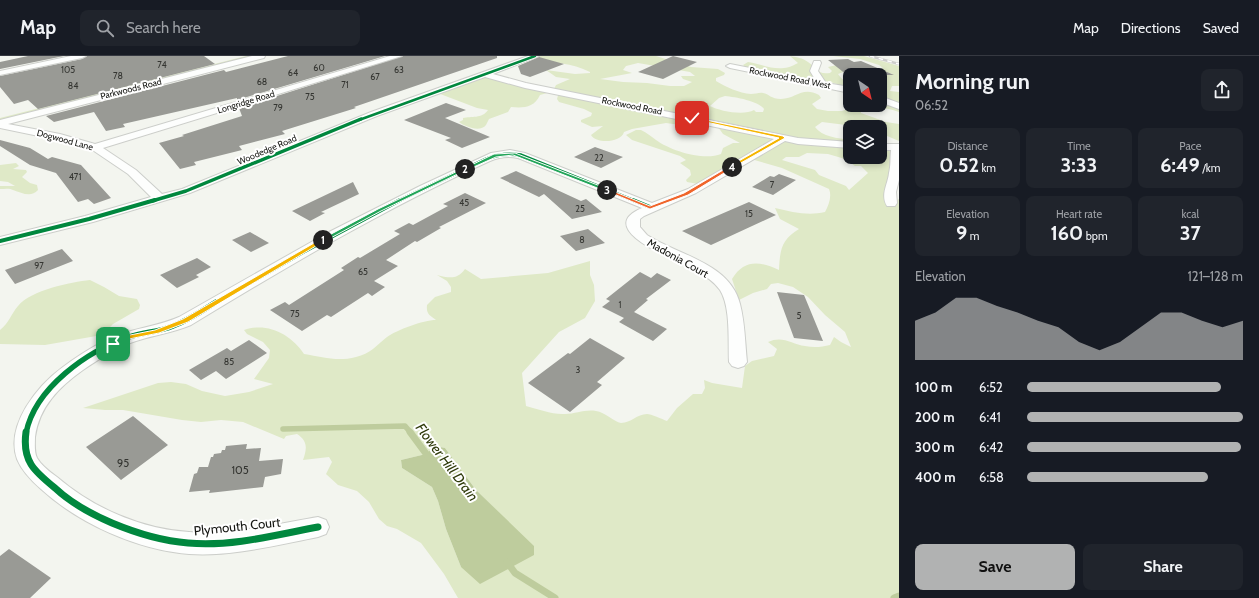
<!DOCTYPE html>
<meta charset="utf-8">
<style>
body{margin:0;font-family:Cabin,sans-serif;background:#20242c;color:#f1f3f6;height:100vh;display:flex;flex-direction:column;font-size:15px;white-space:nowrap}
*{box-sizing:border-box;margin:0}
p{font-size:13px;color:#9ea1a6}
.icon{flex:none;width:22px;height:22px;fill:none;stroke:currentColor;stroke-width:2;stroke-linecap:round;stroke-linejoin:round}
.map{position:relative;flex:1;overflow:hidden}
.side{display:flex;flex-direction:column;background:#171b24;width:360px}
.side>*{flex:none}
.needle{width:26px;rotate:145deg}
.tools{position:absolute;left:843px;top:12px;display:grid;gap:8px}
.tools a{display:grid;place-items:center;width:44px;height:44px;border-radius:8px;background:#171b24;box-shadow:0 2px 6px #0003;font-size:20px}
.pin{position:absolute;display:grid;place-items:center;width:34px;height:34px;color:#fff;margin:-17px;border-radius:8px;box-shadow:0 2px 6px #0006}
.km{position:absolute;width:20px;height:20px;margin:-10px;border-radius:50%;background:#222;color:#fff;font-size:11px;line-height:20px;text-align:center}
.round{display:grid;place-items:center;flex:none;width:42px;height:42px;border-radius:8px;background:#20242c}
.summary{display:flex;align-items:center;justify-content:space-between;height:68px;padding:0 16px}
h1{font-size:22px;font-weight:700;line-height:30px}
.figures{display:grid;grid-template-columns:repeat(3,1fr);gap:6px;height:68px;padding:4px 16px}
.figures div{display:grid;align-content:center;border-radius:8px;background:#20242c;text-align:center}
.figures b{font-size:20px;font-weight:700}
.figures small{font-size:11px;font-weight:400}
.figures p{font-size:11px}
.chart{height:112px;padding:8px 16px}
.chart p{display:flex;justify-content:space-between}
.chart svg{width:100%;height:72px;margin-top:4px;fill:#b1b2b2;opacity:.7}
.action{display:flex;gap:8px;margin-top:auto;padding:8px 16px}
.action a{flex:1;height:46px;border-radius:8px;background:#b1b2b2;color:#111;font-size:16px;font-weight:700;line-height:46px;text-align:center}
.action a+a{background:#20242c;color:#f1f3f6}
ul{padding:0 16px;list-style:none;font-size:13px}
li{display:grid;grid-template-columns:64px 48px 1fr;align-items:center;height:30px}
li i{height:10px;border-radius:5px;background:#b1b2b2}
header{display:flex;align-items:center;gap:24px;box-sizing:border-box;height:56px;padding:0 20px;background:#171b24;border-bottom:1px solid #363941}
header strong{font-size:19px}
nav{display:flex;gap:22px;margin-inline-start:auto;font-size:14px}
.search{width:280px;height:36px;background:#20242c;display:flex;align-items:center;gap:10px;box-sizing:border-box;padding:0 14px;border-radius:8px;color:#9ea1a6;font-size:15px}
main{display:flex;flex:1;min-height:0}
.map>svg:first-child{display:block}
</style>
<header>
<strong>Map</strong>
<div class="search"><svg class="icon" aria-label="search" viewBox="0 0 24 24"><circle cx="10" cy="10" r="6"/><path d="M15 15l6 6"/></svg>Search here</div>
<nav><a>Map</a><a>Directions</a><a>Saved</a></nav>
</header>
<main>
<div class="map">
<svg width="899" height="542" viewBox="0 0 899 542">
<rect width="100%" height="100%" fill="#f3f5ef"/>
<!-- green -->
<path fill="#dfe9c7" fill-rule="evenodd" d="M246,0H261L0,67V62Z
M537,0H656L691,11L718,13L725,17L724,19L716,22V25C726,31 739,37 751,38C755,38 760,36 763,37C769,38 771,43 781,43C796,43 802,30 819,39L821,42L812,48L817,53L828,55H842L860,49H880V20L892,18L879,14L883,12L879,9L860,3L833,0H864L899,10V30H892L890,35L899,36V56C885,51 875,51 861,55V57L886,66L899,68V85L880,77V71H862L822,66L815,71C822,81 838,82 850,84V101H880V87L897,88L891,148L899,143V542H458L444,518L421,487L397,473L387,470L379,463L369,446L357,435L338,429L326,418L332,406L329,401L303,404C307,393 308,385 297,378L286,380L284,383L243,366L221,364L201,366L182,364L123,354H105L83,352L158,327L171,326L186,328L202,335L225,340L249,336L273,328L254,323L269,302L270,294L263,286L247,278L244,274C267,266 291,278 304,298C323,301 337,306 356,301C370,298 377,289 387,281C397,274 423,264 436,264C430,259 426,259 427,249L435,241L451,236V231L447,225L437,219C449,222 457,224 465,213L481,223L548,217L590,205V219L594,229L595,245L585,262L559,276L522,317L526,350C538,353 553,359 565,358C576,358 585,353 596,355C605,356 614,366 621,367C631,367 637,358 647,358C651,358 662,363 667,365L677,352L693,338H702L705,332L704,324L712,327L742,332L745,310L752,305L774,300L777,293L768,286C782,279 792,288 805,290C814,292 822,291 830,289L834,281L841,286L851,291L845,276L825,259L808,241L793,231L778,227L771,228L767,233L753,237L739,244L732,223C744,203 760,205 779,214C780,194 781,184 799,173L780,163L775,152C792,156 808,160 825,156C829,149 832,140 829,133L782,112L751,103L698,128L687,126L686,124L691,119L690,114L680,107L686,104L680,100L632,84L626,79L636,74H641C647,77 651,80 656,84C671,95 704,105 721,98L723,92L733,87H740L723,78L718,71L701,68L680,69L666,67L632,73L624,76C621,87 596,88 591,79L603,70L592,71L581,66V64L591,60L592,57L584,53L559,46L557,43L559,36L554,33L556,29L570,23L556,21L546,14L575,18L590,17V16C572,7 552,6 533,4ZM638,7L690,16L695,20H681L683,23L692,26L684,30H670L647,27L623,26L600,23L632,17L623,14L626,10ZM725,40C735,41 759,45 764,53L763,56H756L754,54C744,60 719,55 710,50L719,42ZM807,97L828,98L845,103L855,110H861L868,117L849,134L846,130L819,119L815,114L782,104L786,101H799ZM435,390L445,392L476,434L502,460L461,511L446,473L438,445L432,431L402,412L401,404L426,398Z
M790,0C796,1 803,2 808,6C817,12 817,19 830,17L832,15L828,11L837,9L846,15L838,18L842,23L850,26V33L831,26H804L781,23L766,20L746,12L743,9L748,6C767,9 779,18 798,7Z
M485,18L546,36L547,37L540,39C534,52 523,52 511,51L508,56L489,63C488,65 487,67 486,69C480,77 464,70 459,66L463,64V62C471,60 482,63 488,54L477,52L435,36Z
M16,107L19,110L13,113L26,114L27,116L22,121L30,127L37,129L38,134C31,142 22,137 13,134C10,132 4,133 0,133V130H15L8,126L0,125V109Z
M90,224L104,231L119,240L137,243L140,249L139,253L113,268L102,279L45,289L0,288V274C9,267 11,258 18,250C31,234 71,226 90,224Z"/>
<!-- water -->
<path fill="#becc9d" d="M435,390L445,392L476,434L534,490V499L480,528L461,511L446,473L438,445L432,431L402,412L401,404L426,398Z"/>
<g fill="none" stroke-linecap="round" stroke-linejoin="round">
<!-- stream-far1 -->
<path stroke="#becc9d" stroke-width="5.5" d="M283,373L405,370L411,377"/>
<!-- stream -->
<path stroke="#becc9d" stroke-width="7" d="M410,376L430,403
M507,506L515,517L555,542
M894,542L899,540"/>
</g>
<!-- building -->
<path fill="#999a95" d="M28,0H64L0,13V6Z
M87,0H204L215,8L38,53L28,44L14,48L0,31V20L82,3Z
M288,0H385L237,44V42L123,68L125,71L106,75L94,56L54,66L46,60L224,14L226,16Z
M403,0H497V2L354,51L356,52L282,75L285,78L239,90L242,94L194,106L196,109L180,113L159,87L184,80L182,79L242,60L239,52Z
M673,0L697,6L663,23L638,16Z
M539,1L564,8L530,21L521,18L518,10Z
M848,3L854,6L861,5L894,19H847L828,4Z
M446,47L466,54L445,62L490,81L462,92L445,84L451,82L404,64Z
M0,84L30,92L48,103L52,101L81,109L111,142L94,148L88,143L78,146L56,117L30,109L0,90Z
M595,91L623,101L601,112L574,101Z
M516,115L581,145L586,143L602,156L572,163L544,138L539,141L500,122Z
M779,118L796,124L773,139L752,131L770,120L774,121Z
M353,126L359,138L321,156L325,157L310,165L292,155Z
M465,137L486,147L439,171L441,172L417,186L415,185L386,204L398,210L374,225L385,231L372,240L368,237L331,261L327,259L302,275L270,254L285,246L289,249L344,214L341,212L358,201L360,202L400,178L394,175L409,167L413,169L448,150L443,148Z
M749,146L776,159L711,189L682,175Z
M588,173L605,187L576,195L560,180Z
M250,176L269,187L251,196L232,184Z
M62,193L73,205L15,228L5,214Z
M197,202L211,211L196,219L199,221L177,232L160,219Z
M640,216L651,222L657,217L671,224L646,243L648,244L634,256L667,273L653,285L619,266L624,262L602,251L610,245L606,243Z
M777,236L804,239L823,285L794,282Z
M590,282L625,302L597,326L602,329L570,356L528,327L568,297L570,298Z
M249,284L267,297L226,323L216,315L201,324L189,314L227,292L231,295Z
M133,360L168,389L121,424L86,391Z
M247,388L246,393L261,392L259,405L283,403L281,418L265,421L263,431L209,437L210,434L189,436L194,418L197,417L199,411H208L211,401H213L214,398L221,397L222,394H225L226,390Z
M9,493L51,522L30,542H0V500Z"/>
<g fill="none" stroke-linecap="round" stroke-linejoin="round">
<!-- street casing -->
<g stroke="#ccceca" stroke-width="2">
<path id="street" d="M71,0H86L82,2L0,19V15Z
M252,0H265L264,2L8,68L60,78L95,88L390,0H402L103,92L136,114L162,138L182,133L371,56L528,0H539L493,18L526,27L798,82L850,86V92L798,88L785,85L696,137L644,160L640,163V171L647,179C678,199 730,207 740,248C745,267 745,287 747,306L744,310L738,312L732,310L729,306C728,286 731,251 720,234C713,224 701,217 691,212C676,204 592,173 642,152L518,102C508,100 499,101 490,105C386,152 288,210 191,269C172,277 154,279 136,285C117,291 99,303 83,314C59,331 39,351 35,381C35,388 34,396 37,402C41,409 50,416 57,421C93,452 141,473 189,476C232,479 276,468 318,461L326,464L329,471L326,478L318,481C276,489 232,501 189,498C138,494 79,468 41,433C32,425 22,415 17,403C5,369 38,329 63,311C82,297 102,284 124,277C143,271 161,269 179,261L329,176L420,130L491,97L510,94L525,97L652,147L688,133L774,83L525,32L485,21L377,60L190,137L93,166L0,189V181L85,160L151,141L128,118L91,93L58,84L0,72V64Z
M814,5H820L821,7L818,15L826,27L850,31V37L730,12L726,10L730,8L816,25L810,15Z
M880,40L899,47V53L880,46Z
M880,88H899V124L896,136L897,147L895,150H887C880,139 888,128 889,117C891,110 890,102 891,94H880Z"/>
</g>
<!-- street -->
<use href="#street" fill="#fdfefd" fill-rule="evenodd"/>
<!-- rail casing -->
<g stroke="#cdcdcb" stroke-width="2.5">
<path id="rail" d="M870,0L899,8"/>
</g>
<!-- rail -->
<use href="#rail" stroke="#fff" stroke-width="1.5" stroke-dasharray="4.5" stroke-linecap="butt"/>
<!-- cycleway-far4 casing -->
<g stroke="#fff" stroke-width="4">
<path id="cycleway-far4" d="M359,64L535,0"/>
</g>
<!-- cycleway-far3 casing -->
<g stroke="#fff" stroke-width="5">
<path id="cycleway-far3" d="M152,145L186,135L361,63
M398,145L486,103C498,98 508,97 521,99L635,145"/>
</g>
<!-- cycleway-far2 casing -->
<g stroke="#fff" stroke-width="6">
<path id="cycleway-far2" d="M633,144L650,151
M0,185L89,163L155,144
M215,247L303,196L400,144"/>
</g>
<!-- cycleway-far1 casing -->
<g stroke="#fff" stroke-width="8">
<path id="cycleway-far1" d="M26,377C35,332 87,295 129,281C144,276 159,276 173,270C189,264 202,255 216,246"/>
</g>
<!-- cycleway casing -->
<g stroke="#fff" stroke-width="10">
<path id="cycleway" d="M26,376C22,405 34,415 55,432C71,447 91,458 112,467C136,477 162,485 188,487C231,491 276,479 318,471"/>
</g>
<!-- cycleway-far4 -->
<use href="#cycleway-far4" stroke="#00873e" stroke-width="2.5"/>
<!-- cycleway-far3 -->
<use href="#cycleway-far3" stroke="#00873e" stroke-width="3.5"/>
<!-- cycleway-far2 -->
<use href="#cycleway-far2" stroke="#00873e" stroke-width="4"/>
<!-- cycleway-far1 -->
<use href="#cycleway-far1" stroke="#00873e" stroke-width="5.5"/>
<!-- cycleway -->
<use href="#cycleway" stroke="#00873e" stroke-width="7"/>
</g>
<!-- split-1 -->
<path fill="#f5b400" stroke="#fff" d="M321,183L326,184L188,266L159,277L129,283L113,290L109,288L125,280L155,274L183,263Z"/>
<!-- split-2 -->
<path fill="#22a559" stroke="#fff" d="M464,112L468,113L381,155L325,185L320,184L378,153Z"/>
<!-- split-3 -->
<path fill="#22a559" stroke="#fff" d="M515,97L608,133L609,134L605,135L513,99L496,101L467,114L463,113L494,98Z"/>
<!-- split-4 -->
<path fill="#f0652b" stroke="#fff" d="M730,110L734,111L688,139L650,153L604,134L608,133L650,150L684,137Z"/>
<!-- split-5 -->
<path fill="#f5b400" stroke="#fff" d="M691,61L783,80L785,82L732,112L730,110L779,82L692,63Z"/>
<g text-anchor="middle" stroke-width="4" stroke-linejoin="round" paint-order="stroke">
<!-- number labels -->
<g font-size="9" fill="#353632">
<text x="162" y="12">74</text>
<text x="319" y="15">60</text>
<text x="68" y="17">105</text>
<text x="399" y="17">63</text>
<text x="293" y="20">64</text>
<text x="118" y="23">78</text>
<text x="375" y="24">67</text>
<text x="262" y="29">68</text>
<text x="345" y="32">71</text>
<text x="73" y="33">84</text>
<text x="310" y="44">75</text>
<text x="278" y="55">79</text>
<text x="599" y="105">22</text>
<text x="75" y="124">471</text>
<text x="772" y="132">7</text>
<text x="464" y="150">45</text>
<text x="580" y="156">25</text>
<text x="749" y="161">15</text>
<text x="582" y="187">8</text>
<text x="39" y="213">97</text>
<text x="363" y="219">65</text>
<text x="620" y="252">1</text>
<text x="295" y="261">75</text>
<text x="799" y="263">5</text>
<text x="229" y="309">85</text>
<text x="578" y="317">3</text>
</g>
<!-- far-street labels -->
<g font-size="9" fill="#141511" stroke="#fff">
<text transform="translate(790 22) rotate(11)" y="3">Rockwood Road West</text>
<text transform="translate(131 33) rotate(-14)" y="3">Parkwoods Road</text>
<text transform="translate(246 46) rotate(-17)" y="3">Longridge Road</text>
<text transform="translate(632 50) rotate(11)" y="3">Rockwood Road</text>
<text transform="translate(65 84) rotate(15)" y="3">Dogwood Lane</text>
<text transform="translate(267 94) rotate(-23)" y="3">Woodedge Road</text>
</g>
<!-- street labels -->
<g font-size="11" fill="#141511" stroke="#fff">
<text transform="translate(678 202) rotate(29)" y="4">Madonia Court</text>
</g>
<!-- near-number labels -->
<g font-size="11" fill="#353632">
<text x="123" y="411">95</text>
<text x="240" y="418">105</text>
</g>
<!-- near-street labels -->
<g font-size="13" fill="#141511" stroke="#fff">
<text transform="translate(237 470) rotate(-6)" y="5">Plymouth Court</text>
</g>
<!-- near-water labels -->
<g font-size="14" font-style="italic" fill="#2f3a0a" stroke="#fff">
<text transform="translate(447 406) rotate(53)" y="5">Flower Hill Drain</text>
</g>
</g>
</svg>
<div class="tools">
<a><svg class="needle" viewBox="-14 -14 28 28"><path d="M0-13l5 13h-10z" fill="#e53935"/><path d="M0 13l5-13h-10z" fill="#9ea1a6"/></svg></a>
<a><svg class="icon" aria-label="layers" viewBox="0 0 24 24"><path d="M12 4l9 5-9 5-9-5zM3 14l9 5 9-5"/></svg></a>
</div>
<div class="pin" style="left:113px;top:288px;background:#1e9e55"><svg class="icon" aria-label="arrive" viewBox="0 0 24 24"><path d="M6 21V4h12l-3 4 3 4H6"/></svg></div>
<div class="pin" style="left:692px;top:62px;background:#d93025"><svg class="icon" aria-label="check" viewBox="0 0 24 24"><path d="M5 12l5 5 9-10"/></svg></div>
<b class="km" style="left:323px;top:184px">1</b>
<b class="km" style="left:465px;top:113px">2</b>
<b class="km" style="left:607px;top:134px">3</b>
<b class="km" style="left:732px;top:111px">4</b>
</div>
<section class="side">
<div class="summary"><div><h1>Morning run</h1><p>06:52</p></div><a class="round"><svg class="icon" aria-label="share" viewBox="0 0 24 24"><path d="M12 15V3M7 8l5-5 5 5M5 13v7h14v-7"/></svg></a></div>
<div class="figures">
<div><p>Distance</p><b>0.52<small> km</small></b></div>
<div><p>Time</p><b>3:33</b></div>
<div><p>Pace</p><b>6:49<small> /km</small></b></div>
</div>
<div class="figures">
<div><p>Elevation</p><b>9<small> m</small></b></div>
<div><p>Heart rate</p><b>160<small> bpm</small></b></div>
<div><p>kcal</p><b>37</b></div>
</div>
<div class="chart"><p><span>Elevation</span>121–128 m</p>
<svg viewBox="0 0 160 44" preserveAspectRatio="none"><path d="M0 44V20L10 15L20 6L30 6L40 11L50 15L60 20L70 24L80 33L90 38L100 33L110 24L120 15L130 15L140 20L150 24L160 20V44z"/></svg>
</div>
<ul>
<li><b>100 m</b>6:52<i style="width:90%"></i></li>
<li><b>200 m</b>6:41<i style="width:100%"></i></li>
<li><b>300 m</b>6:42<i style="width:99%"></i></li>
<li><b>400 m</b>6:58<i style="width:84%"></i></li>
</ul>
<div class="action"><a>Save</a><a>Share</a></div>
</section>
</main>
